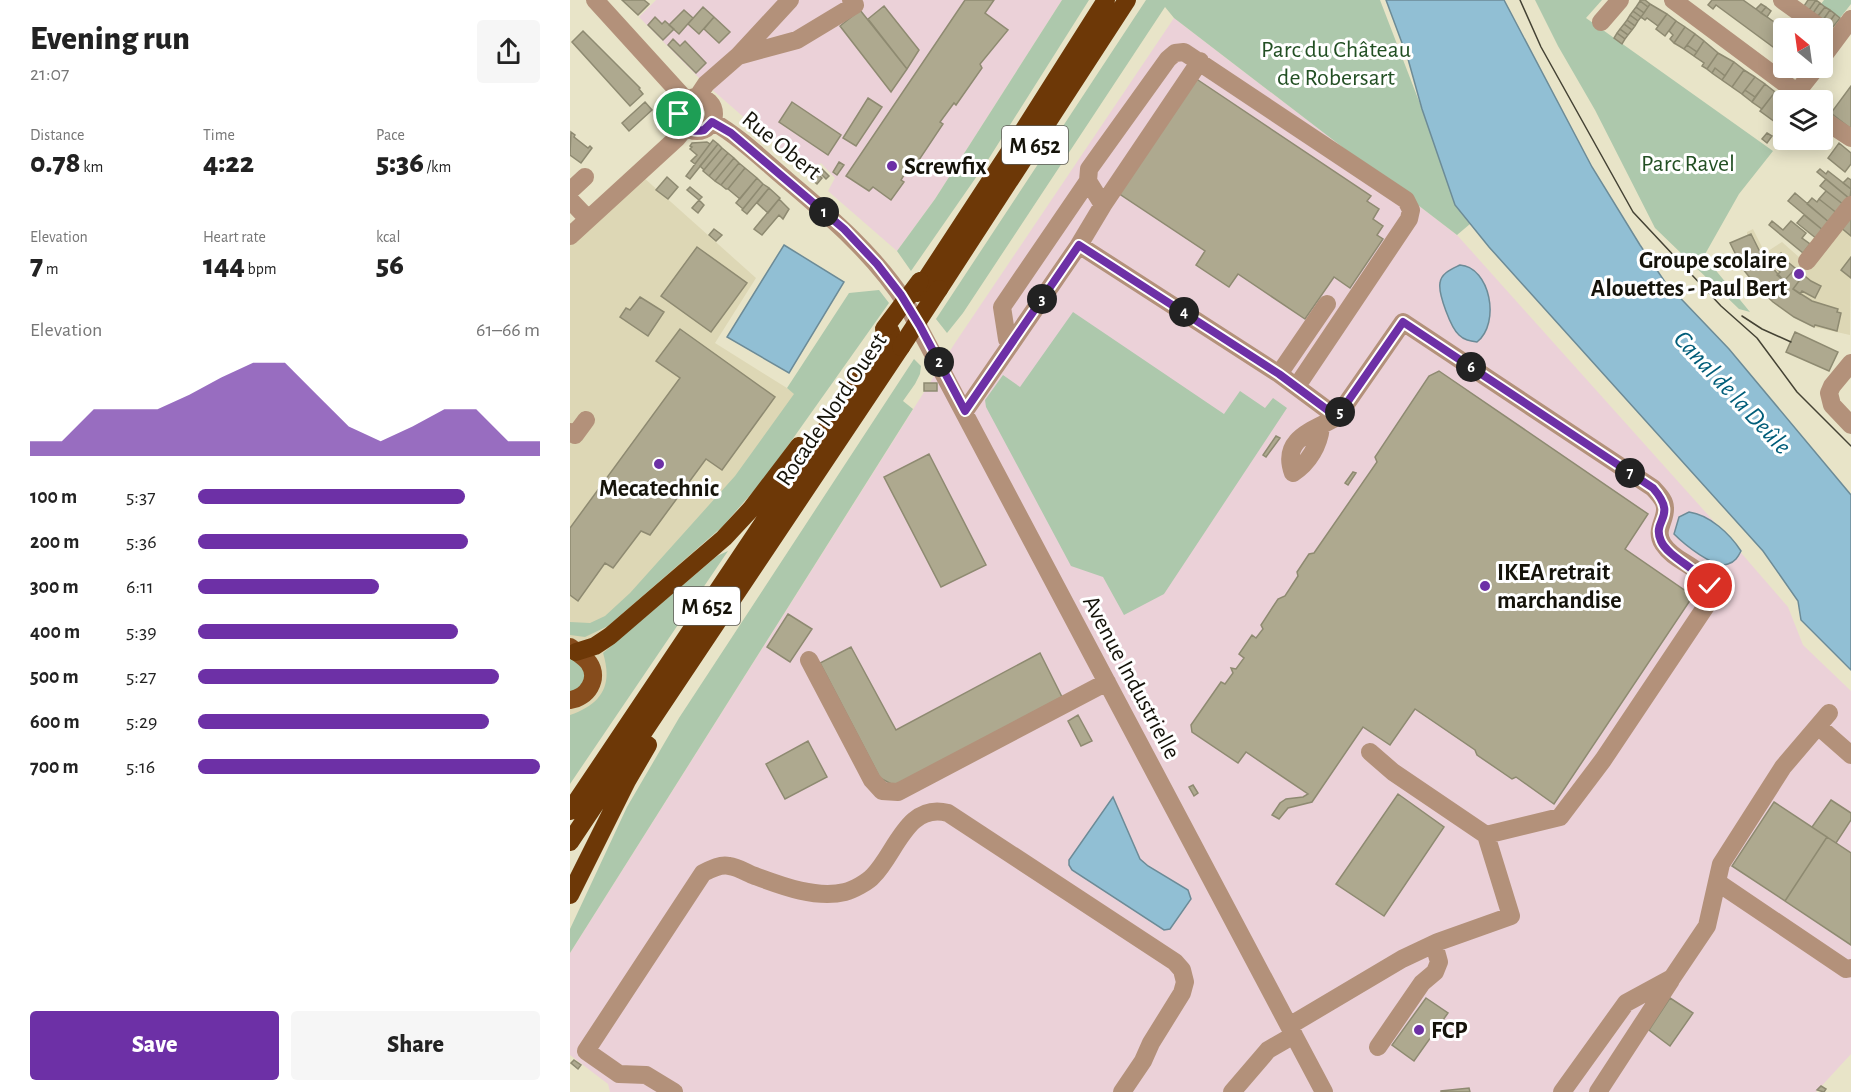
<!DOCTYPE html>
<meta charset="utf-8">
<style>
body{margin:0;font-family:"Alegreya Sans",sans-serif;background:#f6f6f6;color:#222;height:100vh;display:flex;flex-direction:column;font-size:22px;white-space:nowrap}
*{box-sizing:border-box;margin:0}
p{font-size:20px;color:#767676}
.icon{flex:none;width:33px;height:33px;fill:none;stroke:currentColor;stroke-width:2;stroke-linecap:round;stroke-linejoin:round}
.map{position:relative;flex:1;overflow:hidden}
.details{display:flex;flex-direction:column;background:#fff;width:570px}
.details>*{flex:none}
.needle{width:39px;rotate:331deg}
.buttons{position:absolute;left:1203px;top:18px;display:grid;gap:12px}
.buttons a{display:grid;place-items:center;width:60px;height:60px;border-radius:6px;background:#fff;box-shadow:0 3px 15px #0003;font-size:30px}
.pin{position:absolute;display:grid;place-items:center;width:51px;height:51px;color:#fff;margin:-26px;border:3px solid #fff;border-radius:50%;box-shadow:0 2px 6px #0007}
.km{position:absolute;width:30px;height:30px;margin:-15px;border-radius:50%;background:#222;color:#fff;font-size:16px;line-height:30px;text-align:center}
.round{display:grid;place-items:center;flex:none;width:63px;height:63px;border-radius:6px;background:#f6f6f6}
.headline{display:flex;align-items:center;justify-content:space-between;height:102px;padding:0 30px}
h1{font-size:33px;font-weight:800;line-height:45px}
.figures{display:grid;grid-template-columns:repeat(3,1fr);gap:9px;height:102px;padding:6px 30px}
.figures div{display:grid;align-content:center}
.figures b{font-size:30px;font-weight:800}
.figures small{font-size:16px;font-weight:400}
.figures p{font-size:16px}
.chart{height:168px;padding:12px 30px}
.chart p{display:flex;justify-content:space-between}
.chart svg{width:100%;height:108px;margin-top:6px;fill:#6d30a6;opacity:.7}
.primary-button{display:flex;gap:12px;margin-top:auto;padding:12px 30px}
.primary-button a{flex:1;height:69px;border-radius:6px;background:#6d30a6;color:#fff;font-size:24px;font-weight:800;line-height:69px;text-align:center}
.primary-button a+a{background:#f6f6f6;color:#222}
ul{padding:0 30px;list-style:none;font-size:20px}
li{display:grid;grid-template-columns:96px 72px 1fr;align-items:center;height:45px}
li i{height:15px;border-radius:8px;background:#6d30a6}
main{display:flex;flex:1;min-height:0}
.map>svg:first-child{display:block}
</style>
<main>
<section class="details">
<div class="headline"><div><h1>Evening run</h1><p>21:07</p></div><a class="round"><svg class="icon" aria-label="share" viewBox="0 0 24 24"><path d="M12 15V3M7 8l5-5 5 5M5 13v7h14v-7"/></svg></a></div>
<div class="figures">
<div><p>Distance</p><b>0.78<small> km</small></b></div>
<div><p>Time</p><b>4:22</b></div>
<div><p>Pace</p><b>5:36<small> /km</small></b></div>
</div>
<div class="figures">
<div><p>Elevation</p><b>7<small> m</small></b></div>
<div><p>Heart rate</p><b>144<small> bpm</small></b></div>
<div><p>kcal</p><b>56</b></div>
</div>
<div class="chart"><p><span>Elevation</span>61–66 m</p>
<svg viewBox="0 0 160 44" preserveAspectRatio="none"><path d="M0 44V38L10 38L20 25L30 25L40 25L50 19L60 12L70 6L80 6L90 19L100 32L110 38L120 32L130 25L140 25L150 38L160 38V44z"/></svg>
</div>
<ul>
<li><b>100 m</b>5:37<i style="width:78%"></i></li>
<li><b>200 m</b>5:36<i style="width:79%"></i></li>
<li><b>300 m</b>6:11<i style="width:53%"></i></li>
<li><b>400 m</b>5:39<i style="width:76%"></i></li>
<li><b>500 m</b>5:27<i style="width:88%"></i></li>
<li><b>600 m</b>5:29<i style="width:85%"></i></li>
<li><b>700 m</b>5:16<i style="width:100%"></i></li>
</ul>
<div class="primary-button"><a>Save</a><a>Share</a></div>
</section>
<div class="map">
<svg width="1281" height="1092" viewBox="0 0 1281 1092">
<rect width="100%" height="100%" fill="#e8e4c8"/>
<!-- built -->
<path fill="#ddd7b5" d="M73,177L186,278L145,343L225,393L0,751V244Z
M1281,213L1280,335L1244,327L1224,317L1203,302L1180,279L1160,243L1177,236V232L1183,229L1195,253L1212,242L1230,258Z"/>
<!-- industrial -->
<path fill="#ebd1d8" d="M86,0H492L365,199L327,251L258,191L265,178L251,163L239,174L131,80L69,17Z
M604,18L887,235L1139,516L1218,607L1233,645L1281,691V1054L1246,1092H40L38,1084L0,1055V953L385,343Z"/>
<!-- green -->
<path fill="#adc8ac" d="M492,0H519L416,163L341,271L327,251L365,199Z
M576,0H810L852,109L885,205L900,224L887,235L604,18L595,7L393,313L377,333L366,319Z
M965,0H1032L1016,18L1203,151L1169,194L1134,256L1180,312L1169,309L1085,228L1025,110L988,46Z
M1254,0H1281V4L1270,18L1251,4Z
M309,290L319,303L195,478L152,527L38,626L15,637L0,635V622L20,623L35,616L60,593L165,476L224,394L217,388L279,293Z
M503,312L654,414L670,391L695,408L703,398L717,408L594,594L554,615L533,577L501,566L416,407L415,400L433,375L450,387Z
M344,359L351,366L350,374L345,384L333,401L343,409L0,953V929L57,807L109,718Z
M158,551L0,784V715C32,704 43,685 33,653L147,556Z
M0,656L14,670L15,684L0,695Z"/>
<!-- water -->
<path fill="#91bfd4" stroke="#6c8b97" stroke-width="1.5" d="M816,0H934L1022,167L1070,245L1095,282L1159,349L1281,495V670L1231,620L1228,601L1193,551L919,247L885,205L852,109L838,59Z
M214,245L274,282L219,373L157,337Z
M890,265C920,267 931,323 907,342C900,341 894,340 889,335C881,328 868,294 870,283C871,273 882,269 890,265Z
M1119,512C1140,515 1160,534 1171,551C1168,557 1165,562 1158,564C1144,569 1114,544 1104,534L1109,517Z
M543,797L570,859L578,866L618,890L621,899L600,929L594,930L502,870L499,865V860Z"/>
<!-- building -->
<path fill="#aea98f" stroke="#8e8a71" stroke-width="1.5" d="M52,0H74L79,4L68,15Z
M395,0H424L415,13L438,30L410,64L412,68L386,105L384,103L370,122L373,124L347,163L343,160L331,180L334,182L321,200L303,187L299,191L276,176Z
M1071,0H1075L1080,4L1078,7L1070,1Z
M1142,0H1173L1214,29V55L1146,5L1143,9L1138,5Z
M1238,0H1246L1239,10L1234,6Z
M1246,0L1250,3L1243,13L1239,10Z
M1070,1L1078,7L1074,13L1066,7Z
M1250,3L1255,7L1248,16L1243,13Z
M1080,4L1097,14L1088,26L1077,18L1075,20L1071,17Z
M1191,4L1196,7L1191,13L1186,9Z
M314,6L349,50L337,69L298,19Z
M133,7L144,17L129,34L118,24Z
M1066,7L1074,13L1071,17L1063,11Z
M1196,7L1201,11L1197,17L1191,13Z
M1255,7L1260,10L1253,20L1248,16Z
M114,10L123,18L109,34L99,25Z
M290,10L337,69L321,92L270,26Z
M1260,10L1265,14L1258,24L1253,20Z
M1063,11L1071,17L1068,21L1060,15Z
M1097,14L1106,21L1095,36L1086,29Z
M1265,14L1270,18L1263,27L1258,24Z
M1060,15L1068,21L1065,26L1057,20Z
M85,17L92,24L95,21L104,29L93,40L78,25Z
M144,17L160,32L149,43L134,29Z
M1057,20L1065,26L1062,30L1054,24Z
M1106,21L1115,27L1104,43L1100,39L1103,35L1099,31Z
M1054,24L1062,30L1058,35L1050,29Z
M1115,27L1125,34L1114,49L1104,43Z
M1050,29L1058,35L1055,39L1047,33Z
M13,31L70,88L69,89L73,94L60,106L2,42Z
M1047,33L1055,39L1052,44L1044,38Z
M1125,34L1134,41L1127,52L1117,45Z
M103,39L110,46L115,41L136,63L126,73L98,45Z
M1134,41L1148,53L1137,69L1132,66L1134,63L1124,56Z
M1117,45L1127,52L1124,56L1114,49Z
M1148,53L1164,62L1155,76L1145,68L1142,73L1137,69Z
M1164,62L1174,70L1162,87L1152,80Z
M1145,68L1155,76L1152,80L1142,73Z
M1174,70L1185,77L1172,94L1162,87Z
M1185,77L1195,84L1185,97L1175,90Z
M625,78L801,196L797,201L809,209L803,219L813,226L807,235L813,239L780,288L764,277L735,319L668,274L659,287L626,265L635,251L548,193Z
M1195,84L1205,92L1192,109L1182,102Z
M1281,86V129L1261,113Z
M1175,90L1185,97L1182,102L1172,94Z
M1205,92L1215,99L1214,110L1205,122L1190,111Z
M298,98L312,107L286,146L273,138Z
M75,102L82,110L59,131L52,123Z
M222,102L271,135L258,155L209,122Z
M1252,128L1258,133L1247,148L1236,140H1252Z
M1,132L5,135L4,137L18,148L20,146L22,148L11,163L0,155Z
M1197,133L1202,136L1197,143L1192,139Z
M143,140L148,144L120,179L116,176Z
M137,142L140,144L125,164L121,161L127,155L120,149L122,147L120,146L122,143Z
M1269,143L1281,153V164L1275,172L1258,158Z
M148,144L152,148L134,170L130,166Z
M152,148L158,153L139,176L133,171Z
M158,153L164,158L145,181L139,176Z
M164,158L169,163L151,185L145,181Z
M269,162L274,165L267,175L263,172Z
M169,163L175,168L158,189H156L151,185Z
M175,168L187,178L170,199L158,189Z
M251,168L259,176L256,179L248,171Z
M1250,169L1256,174L1258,171L1281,189L1280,199L1247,172Z
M246,172L252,178L247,184L240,178Z
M97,177L108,187L98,199L86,190Z
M187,178L193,184L173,209L166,203Z
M1278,178L1281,180V189L1273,183Z
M1256,179L1280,199L1274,205L1250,186Z
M193,184L199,188L177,214L172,210Z
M120,187L132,197L129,200L117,190Z
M199,188L210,198L198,213L187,203Z
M1256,191L1274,205L1268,214L1249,199Z
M1225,193L1260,223L1254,231L1218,201Z
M1242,198L1247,202L1249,199L1268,214L1260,223L1237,204Z
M209,199L219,209L213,219L209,215L192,235L184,229Z
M129,200L134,205L128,213L122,208Z
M1281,213V236L1270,227Z
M1234,215L1254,231L1247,239L1227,223Z
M1202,221L1213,230L1221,221L1236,233L1232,238L1240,244L1233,253L1199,225Z
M144,229L152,235L146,241L139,235Z
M1181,234L1192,256L1214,281L1224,270L1232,277L1223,289L1242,301L1268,309L1267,312L1271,313L1267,331L1245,325L1244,327L1224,317L1203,302L1188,288L1173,269L1160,243Z
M127,247L177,283L141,332L91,296Z
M1211,253L1219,263L1241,281L1251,286L1245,298L1232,291L1230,294L1223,289L1232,277L1224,270L1214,281L1207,275L1210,272L1201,262Z
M1281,257V278L1271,270Z
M70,297L94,312L78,336L50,317L56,308L60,310Z
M110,329L205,397L152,470L136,459L80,535L71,531L43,568L35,563L8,601L0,595V528L110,378L86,361Z
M1225,332L1268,352L1259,371L1216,352Z
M869,371L1078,514L1055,549L1123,596L984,804L946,777L942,779L907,755L905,750L845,709L820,745L793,727L742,802L718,808L709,819L702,815L710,803L716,799L733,797L738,794L676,752L668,763L622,732L621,725L651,682L655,684L663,673L661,668L666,669L674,658L669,654L682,635L686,638L693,629L691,625L708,599L715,596L728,576L727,572L739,554L744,553L807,462L805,457L859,376Z
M354,383H367V391H354Z
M706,436L710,438L696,457L693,455Z
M359,454L416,565L371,587L314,477Z
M783,472L786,473L778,485L775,483Z
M218,614L242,629L220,662L197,647Z
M281,647L326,730L470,653L492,697L325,786L310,778L250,663Z
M508,715L522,741L511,746L498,721Z
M238,741L257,777L215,799L196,764Z
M623,785L628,793L624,796L619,787Z
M828,794L874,827L814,916L766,884Z
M1261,800L1281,813V820L1266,843L1242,827Z
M1204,802L1257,837L1215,901L1162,866Z
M1257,837L1281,853V945L1215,901Z
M856,998L878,1013L844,1061L822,1045Z
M1100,998L1123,1013L1100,1046L1079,1030Z
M4,1060L11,1065L8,1069L1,1063Z
M1251,1086L1256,1089L1254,1092L1247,1090Z
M899,1088L900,1092H871V1091Z"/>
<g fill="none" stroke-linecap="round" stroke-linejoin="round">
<!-- minor -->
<path stroke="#b3917a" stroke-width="18" d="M25,0L116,100
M1103,0L1229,94L1234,100
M1212,0L1251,28
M1031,22L1050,0
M168,56L227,40L285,5L281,0
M1252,58L1281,19
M1227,92L1246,68
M128,96L136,84L168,56L220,0
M110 114a17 17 0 1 1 34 0a17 17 0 1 1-34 0Z
M1252,119L1281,138
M142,121C168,136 190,157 212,176C258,215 304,253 337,305L754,1092
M518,181L519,169L598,59L605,53L614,52L836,200L841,210L839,219L727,386
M0,191L15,177
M0,200L18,219
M533,205L630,61
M0,236L107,138L116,127
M1237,261L1281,205
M442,342L437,339L432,307L518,181L533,205L509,245
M1281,363L1262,386L1259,393L1262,405L1281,425
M709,374L757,304
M395,411L509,245L709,374L767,417L833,322L1083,488C1088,494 1095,500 1095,508C1096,521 1084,530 1093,544C1107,566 1138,565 1142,597L1033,760L990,817L916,835
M751,427C749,445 739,463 723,473C710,438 745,430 767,417
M0,432L5,435L16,420
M239,660L302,780L312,791L328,792L537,682
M1248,726L1281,755
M1147,882L1276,969L1281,968
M719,1026L832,959L868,942L941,916L916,835L823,772L800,752
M808,1047L852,983L865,972L869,962L864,944
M104,1092L76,1075L49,1074L16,1051L133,873C141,869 150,864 159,866C168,867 177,873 185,876C212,886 246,899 275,892C283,890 298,882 303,876C326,853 337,802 378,813L605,962L612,970L615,982L612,993L581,1043L573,1061L552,1092
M662,1092L698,1050L724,1035
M992,1092L1056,1003L1102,978L1137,926L1151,864L1213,767L1259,713
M1028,1092L1101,980"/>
<!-- major -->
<path stroke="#864c1c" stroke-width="18" d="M0,647C6,652 15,657 19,663C30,679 17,698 0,700"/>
<!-- highway -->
<path stroke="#6d3807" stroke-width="18" d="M369,289L557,0
M347,293L455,128L536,0
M6,652L25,646L40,636L154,538L181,509L229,446
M0,811L321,332
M0,842L331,347
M0,895L57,781L78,745"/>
<!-- tram -->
<path stroke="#444234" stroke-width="1.5" d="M950,0L971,47L1063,212L1151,306L1187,338L1227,392L1281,446
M1172,316L1192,329L1221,342"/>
<!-- highway-bridge -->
<path stroke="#6d3807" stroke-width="18" d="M314,329L350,281
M331,347L369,289"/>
</g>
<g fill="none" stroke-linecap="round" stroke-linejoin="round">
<!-- route casing -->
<g stroke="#fff" stroke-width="12">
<path id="route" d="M109,114C111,127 121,133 134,130L142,122L161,133L274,229L307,264L331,295L350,326L395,411L509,245L709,374L767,417L833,322L1083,488C1109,518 1081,519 1091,541C1098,557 1128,569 1140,586"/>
</g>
<!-- route -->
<use href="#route" stroke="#6d30a6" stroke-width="8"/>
</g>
<!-- markers -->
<g fill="#6d30a6" stroke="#fff" stroke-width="2">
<circle cx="322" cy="166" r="6"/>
<circle cx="1229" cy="274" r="6"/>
<circle cx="89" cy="464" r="6"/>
<circle cx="915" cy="586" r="6"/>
<circle cx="849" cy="1030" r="6"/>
</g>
<g text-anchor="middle" stroke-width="6" stroke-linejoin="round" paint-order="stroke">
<!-- shield labels -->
<g fill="#fff" stroke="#5b5a54" stroke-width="1.5">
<rect x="432" y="126" width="66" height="38" rx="4.5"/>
<rect x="104" y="587" width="66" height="38" rx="4.5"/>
</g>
<g font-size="22" font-weight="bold" fill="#15130a">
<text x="465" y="153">M 652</text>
<text x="137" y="614">M 652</text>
</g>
<!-- park labels -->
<g font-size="24" fill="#224f23" stroke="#fff">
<text x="766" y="57">Parc du Château<tspan x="766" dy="28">de Robersart</tspan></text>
<text x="1118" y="171">Parc Ravel</text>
</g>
<!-- street labels -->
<g font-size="24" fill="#15130a" stroke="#fff">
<text transform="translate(212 145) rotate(39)" y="8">Rue Obert</text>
<text transform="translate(261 409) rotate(-56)" y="8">Rocade Nord Ouest</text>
<text transform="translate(562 677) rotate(62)" y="8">Avenue Industrielle</text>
</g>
<!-- poi labels -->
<g font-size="24" font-weight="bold" fill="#15130a" stroke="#fff" text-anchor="start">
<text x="334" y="174">Screwfix</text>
<text x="1217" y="268" text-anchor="end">Groupe scolaire<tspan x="1217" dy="28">Alouettes - Paul Bert</tspan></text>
<text x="89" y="496" text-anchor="middle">Mecatechnic</text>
<text x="927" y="580">IKEA retrait<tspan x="927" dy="28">marchandise</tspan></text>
<text x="861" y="1038">FCP</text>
</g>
<!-- water labels -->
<g font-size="26" font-style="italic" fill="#005d79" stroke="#fff">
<text transform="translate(1163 392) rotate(47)" y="9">Canal de la Deûle</text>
</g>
</g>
</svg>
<div class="buttons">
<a><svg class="needle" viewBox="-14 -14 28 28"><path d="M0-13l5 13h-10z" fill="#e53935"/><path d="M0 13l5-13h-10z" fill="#767676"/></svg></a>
<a><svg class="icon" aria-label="layers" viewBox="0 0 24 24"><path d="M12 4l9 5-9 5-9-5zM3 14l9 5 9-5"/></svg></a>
</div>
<div class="pin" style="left:109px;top:114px;background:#1e9e55"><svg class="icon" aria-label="arrive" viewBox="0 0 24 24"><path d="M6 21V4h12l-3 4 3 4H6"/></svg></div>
<div class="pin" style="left:1140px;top:586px;background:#d93025"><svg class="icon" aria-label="check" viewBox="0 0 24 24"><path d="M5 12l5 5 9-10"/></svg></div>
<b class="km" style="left:254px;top:212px">1</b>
<b class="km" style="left:369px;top:362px">2</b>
<b class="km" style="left:472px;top:299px">3</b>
<b class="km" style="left:614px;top:312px">4</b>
<b class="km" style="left:770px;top:412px">5</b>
<b class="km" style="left:901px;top:367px">6</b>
<b class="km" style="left:1060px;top:473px">7</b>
</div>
</main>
